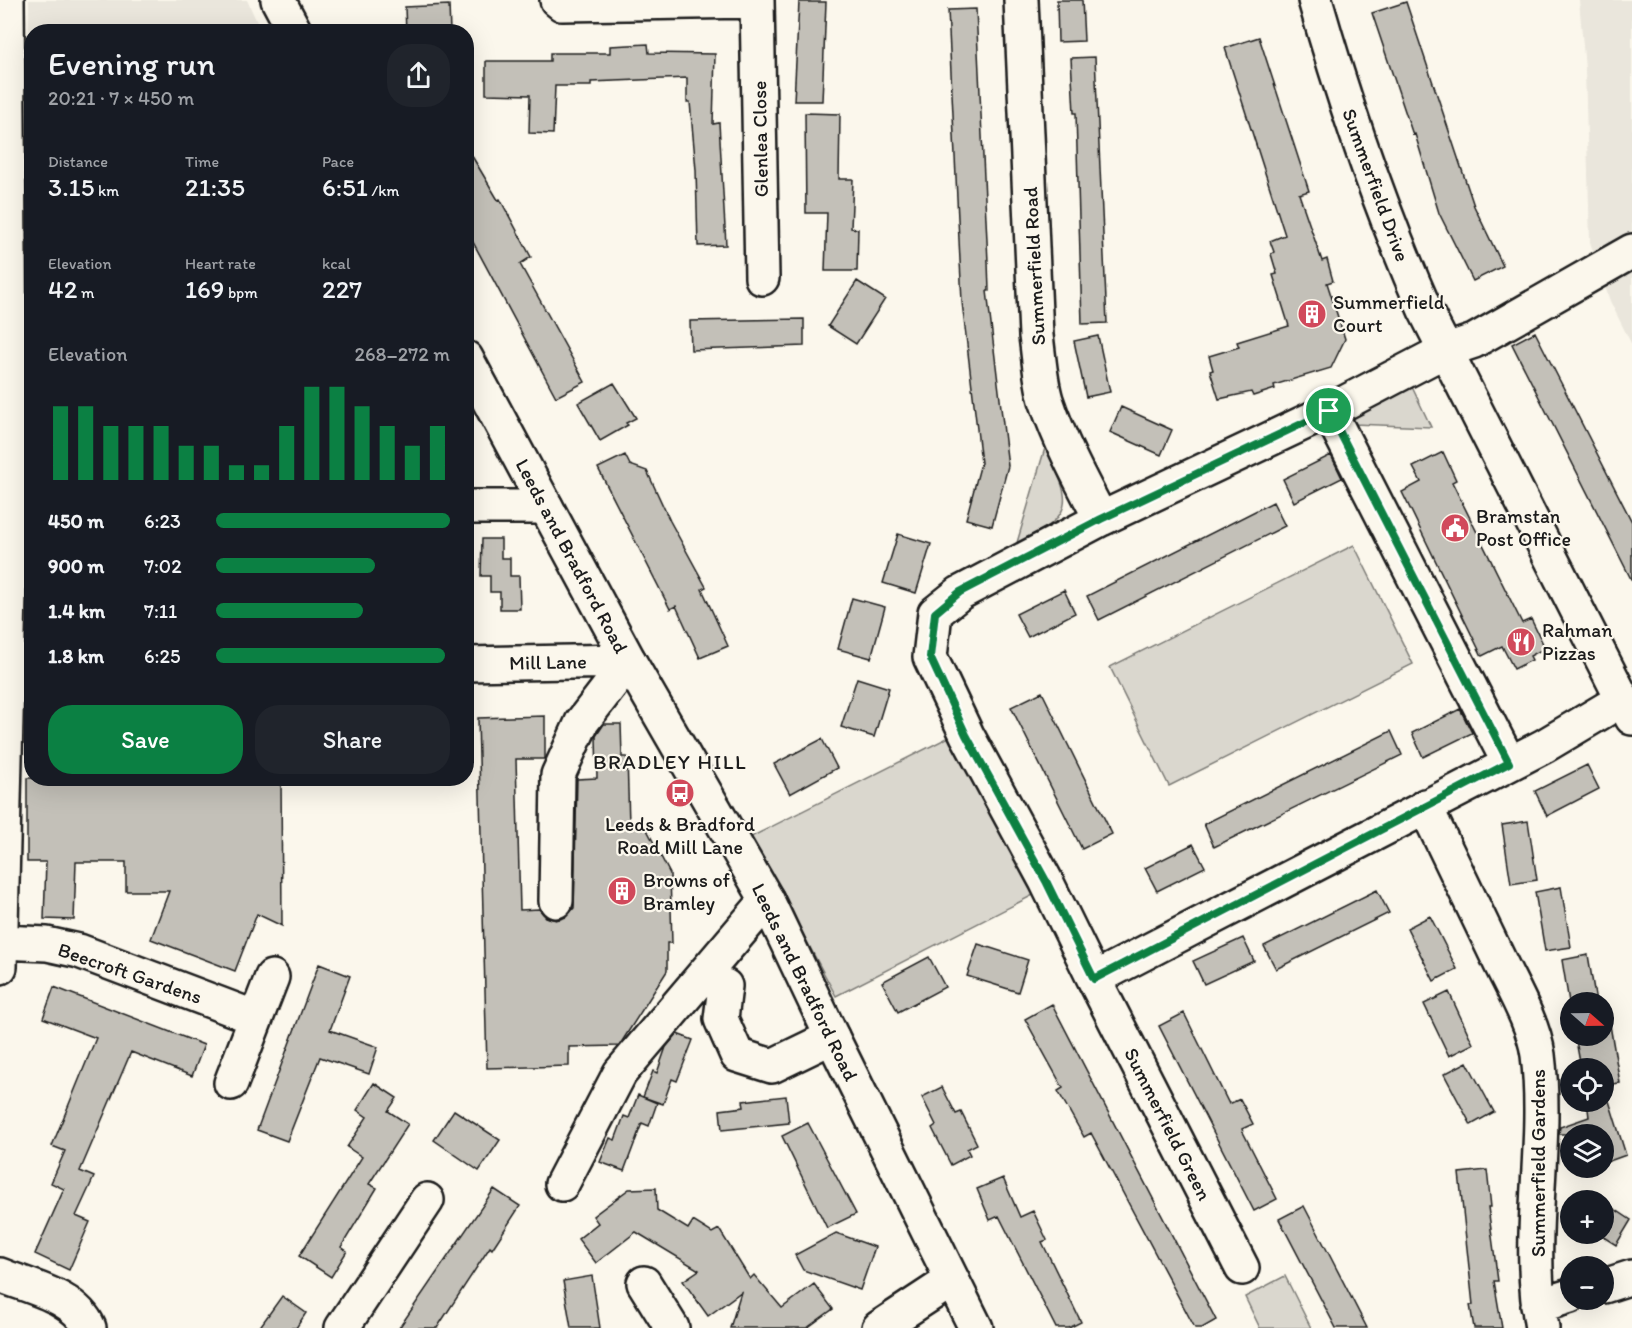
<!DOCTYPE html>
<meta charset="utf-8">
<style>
body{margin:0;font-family:Itim,sans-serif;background:#20242c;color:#f1f3f6;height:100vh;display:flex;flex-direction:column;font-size:22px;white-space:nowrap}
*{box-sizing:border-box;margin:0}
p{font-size:20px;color:#9ea1a6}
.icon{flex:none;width:33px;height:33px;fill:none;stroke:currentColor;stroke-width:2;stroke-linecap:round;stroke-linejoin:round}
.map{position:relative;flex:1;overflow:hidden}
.details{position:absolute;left:24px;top:24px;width:450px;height:762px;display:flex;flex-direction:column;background:#171b24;border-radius:24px;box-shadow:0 6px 24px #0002}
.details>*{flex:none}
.needle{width:39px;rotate:110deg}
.controls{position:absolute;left:1560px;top:992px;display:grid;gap:12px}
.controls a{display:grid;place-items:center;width:54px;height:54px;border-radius:50%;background:#171b24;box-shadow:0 6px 24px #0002;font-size:30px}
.pin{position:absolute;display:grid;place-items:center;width:51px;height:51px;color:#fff;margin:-26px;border:3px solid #fff;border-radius:50%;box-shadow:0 2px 6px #0007}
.round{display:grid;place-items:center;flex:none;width:63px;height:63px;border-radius:24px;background:#20242c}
.head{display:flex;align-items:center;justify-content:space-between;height:102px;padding:0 24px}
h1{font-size:33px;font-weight:600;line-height:45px}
.figures{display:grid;grid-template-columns:repeat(3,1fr);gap:9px;height:102px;padding:6px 24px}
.figures div{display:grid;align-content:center}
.figures b{font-size:26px;font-weight:600}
.figures small{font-size:16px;font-weight:400}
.figures p{font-size:16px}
.chart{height:168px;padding:12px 24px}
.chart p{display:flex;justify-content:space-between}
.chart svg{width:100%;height:108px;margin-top:6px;stroke:#0b8043;stroke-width:6}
.primary-button{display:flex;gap:12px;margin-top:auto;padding:12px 24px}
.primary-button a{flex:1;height:69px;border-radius:24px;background:#0b8043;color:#fff;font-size:24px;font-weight:600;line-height:69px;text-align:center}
.primary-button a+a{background:#20242c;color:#f1f3f6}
ul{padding:0 24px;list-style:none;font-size:20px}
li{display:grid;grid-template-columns:96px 72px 1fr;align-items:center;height:45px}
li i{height:15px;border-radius:8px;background:#0b8043}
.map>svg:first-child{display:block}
</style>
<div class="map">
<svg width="1632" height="1328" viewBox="0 0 1632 1328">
<rect width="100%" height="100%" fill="#fbf7ec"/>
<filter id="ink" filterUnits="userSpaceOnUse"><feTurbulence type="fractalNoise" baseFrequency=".0167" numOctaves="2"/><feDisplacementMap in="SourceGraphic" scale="12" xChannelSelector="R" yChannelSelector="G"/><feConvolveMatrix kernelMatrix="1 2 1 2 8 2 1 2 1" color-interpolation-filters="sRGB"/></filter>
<g filter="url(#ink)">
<!-- built -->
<path fill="#eae6dc" d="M29,0H247L261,31L32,32L31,66H28Z
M1579,0H1632V345L1610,301L1590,242L1585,69Z"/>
<!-- green -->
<path fill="#dad7ce" stroke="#7b7a75" stroke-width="1.5" d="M1412,387L1431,427L1353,424L1349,417Z
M1045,448C1075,506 1074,514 1016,546Z
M1354,545L1413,664L1169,786L1110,667Z
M959,732L1045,889L836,996L751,837Z
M1285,1276L1311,1328H1260L1245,1297Z"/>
<!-- building -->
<path fill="#c3c0b8" stroke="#1c1c1c" stroke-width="1.5" d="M1057,0H1082L1084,41L1058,42Z
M799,2H826L822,101H794Z
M1406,2L1474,206L1503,266L1473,281L1439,213L1415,134L1413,135L1372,13Z
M449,5L450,32H406L405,7Z
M976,9L988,262L989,291H987L1008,466L992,526L966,519L981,463L962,302L948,10Z
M1259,37L1309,191L1299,194L1322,261L1327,259L1333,281L1327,283L1345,339L1331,368L1274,385L1275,389L1253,396L1251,392L1219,399L1210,371L1213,370L1209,356L1239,347L1237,342L1289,326L1273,275L1277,274L1271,254L1274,252L1270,241L1285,235L1225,48Z
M648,44L649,53L715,54L713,124L719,123L726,245L698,246L696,170L690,102H687V78L591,82V86H555L553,134L529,133L530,95L486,94V61H550V53H610V46Z
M1095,57L1107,323L1082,324L1076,113H1074L1071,58Z
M805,113L840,114L839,179H853L851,228L858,229L857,271H825L827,213H806Z
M466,146L498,200L500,199L531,257L520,264L585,382L556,397L466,229Z
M857,281L885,299L856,344L828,326Z
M804,319V346L691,350L690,321Z
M1535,332L1632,522V581L1512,344Z
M1098,336L1110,392L1086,397L1074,341Z
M614,383L636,418L626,423L628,425L600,441L578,403Z
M1121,407L1172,430L1161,455L1110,432Z
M1443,452L1456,480L1452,482L1522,623L1531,619L1545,648L1530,656L1532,660L1514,669L1502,646L1482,656L1402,492L1421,482L1413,467Z
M625,455L630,465L647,471L670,521L706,587L702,589L728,646L700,658L676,606L670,609L598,468Z
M1331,455L1342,478L1294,502L1283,479Z
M1273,502L1285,526L1099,620L1087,596Z
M898,534L931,544L916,593L883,583Z
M482,539H501V558H510V576H519L520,609H500V592H490V576H481Z
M1064,590L1075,613L1028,637L1016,614Z
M852,598L885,607L871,658L838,649Z
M857,678L889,688L874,737L841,727Z
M1042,692L1112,834L1082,849L1011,707Z
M1460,709L1472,733L1423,757L1412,733Z
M545,716V759H516L520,910L539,909L546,917L556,920L566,917L574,908L577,779L597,778L596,736L604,724H621L622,757H627L629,824H644L670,874L672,943H667V971L619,1046L569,1047V1066L487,1068L478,718Z
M1391,731L1402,755L1214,847L1204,824Z
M822,739L837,768L790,794L774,764Z
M1587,765L1599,789L1547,816L1535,791Z
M27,778H281L282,926L257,914L235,971L151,939L169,891H126V862H76L74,920L44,919L46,862H27Z
M1528,821L1537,880L1511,884L1502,825Z
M1193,844L1205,867L1157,891L1145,868Z
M1561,887L1571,947L1545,951L1535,892Z
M1377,890L1389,913L1276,969L1264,946Z
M1430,916L1457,969L1434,981L1407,928Z
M1243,938L1254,961L1204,984L1193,961Z
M978,944L1028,960L1018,992L967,976Z
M1588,955L1596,1002H1570V1008L1562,960Z
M929,957L945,987L898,1012L882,982Z
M319,964L350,976L330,1030L378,1047L369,1074L320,1057L287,1141L257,1130Z
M54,987L204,1045L192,1076L131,1052L80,1171L94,1177L76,1216L90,1222L69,1270L35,1254L64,1189L51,1183L65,1151L52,1146L96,1038L43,1018Z
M1449,992L1473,1044L1449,1056L1424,1004Z
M1052,1004L1216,1320L1202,1328H1195L1091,1133L1084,1137L1058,1091L1063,1088L1025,1019Z
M1184,1013L1229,1104L1240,1099L1253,1124L1242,1129L1243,1132L1277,1199L1254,1211L1159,1026Z
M1610,1025L1620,1083L1604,1085L1626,1155L1604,1163V1134H1559L1560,1127L1589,1117L1587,1101H1604V1068H1581L1575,1035H1604V1026Z
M677,1034L693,1040L677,1081L672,1079L663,1104L643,1097L653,1071L657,1073L666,1047Z
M1467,1062L1494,1112L1471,1125L1444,1074Z
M374,1083L397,1098L388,1111L408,1124L369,1184L377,1188L341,1247L347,1251L331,1277L299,1256L362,1157L347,1147L367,1117L357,1110Z
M942,1087L956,1114L961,1112L977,1144L967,1149L970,1155L951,1165L932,1128L936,1125L922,1097Z
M638,1095L657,1103L649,1126L642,1123L624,1171L600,1162L610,1138L615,1140L624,1116L629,1118Z
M786,1096L789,1123L722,1130L720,1110L744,1107L743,1101Z
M454,1110L500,1140L479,1171L434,1140Z
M808,1123L856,1214L827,1228L782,1136Z
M1487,1170L1491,1207H1488L1498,1281H1494L1502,1328H1474L1470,1305H1473L1459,1173Z
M1003,1178L1020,1217L1033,1211L1047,1240L1042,1242L1081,1322L1069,1328H1056L999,1216L990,1220L977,1189Z
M656,1188L657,1210L688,1229L693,1221L712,1233L719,1229L750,1279L754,1275L782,1308L814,1284L833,1309L807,1328H730L741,1292L708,1316L683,1281L699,1270L636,1232L596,1263L578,1239L598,1223L593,1216L629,1189Z
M494,1189L520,1206L492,1249L490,1247L437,1328H399Z
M1604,1202L1631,1220L1616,1245L1597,1233H1604Z
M1304,1206L1331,1258L1367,1328H1336L1279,1219Z
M836,1233L875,1247L860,1290L803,1270L795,1255Z
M592,1276L600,1328H571L563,1281Z
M282,1296L306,1313L296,1328H259Z"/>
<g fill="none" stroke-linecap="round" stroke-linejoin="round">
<!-- minor casing -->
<g stroke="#1c1c1c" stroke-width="38">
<path id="minor" d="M557,0L562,4L757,1
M757,0L762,278
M1021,0L1036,336C1039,357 1040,380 1046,400C1060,442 1081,481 1101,519
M1315,0C1345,105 1381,210 1425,310L1632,718
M1329,411L1509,763
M466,507H546
M466,664L629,661
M1623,699L1544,746L1094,979L1046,881L967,735L930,657L935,613L960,593L1101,519L1329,411L1444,351L1474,341L1632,251
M1425,806C1450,858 1475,910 1500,962C1513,989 1534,1025 1538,1055C1549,1145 1525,1238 1542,1328
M556,901L558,775L582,722L629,661
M1,942L47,944L79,951L256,1018
M0,967L11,509L7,0
M1094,979L1242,1268
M725,986L721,1019L737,1055L772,1066L832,1037
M231,1083L272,977
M562,1184L620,1073L767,900
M0,1275C29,1287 76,1296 89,1328
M644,1283L672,1328
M1604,1286L1632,1277
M1538,1306L1570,1296
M342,1328L427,1200
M879,1328L952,1280"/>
</g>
<!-- major casing -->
<g stroke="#1c1c1c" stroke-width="38">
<path id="major" d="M278,0L295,32
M466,358L629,661L767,900L832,1037L976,1328"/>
</g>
<!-- minor -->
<use href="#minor" stroke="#fbf7ec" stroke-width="33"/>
<!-- major -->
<use href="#major" stroke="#fbf7ec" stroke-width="33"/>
</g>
</g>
<g fill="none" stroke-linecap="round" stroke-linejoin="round" filter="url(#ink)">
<!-- route casing -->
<g stroke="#fff" stroke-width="12">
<path id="route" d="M1329,411L1509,763L1094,979L1046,881L966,735L930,657L935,613L960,592L1101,519Z"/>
</g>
<!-- route -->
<use href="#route" stroke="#0b8043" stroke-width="8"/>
</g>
<!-- icons -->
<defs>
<g id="building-disc" transform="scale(1.5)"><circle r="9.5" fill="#d1495b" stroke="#fbf7ec"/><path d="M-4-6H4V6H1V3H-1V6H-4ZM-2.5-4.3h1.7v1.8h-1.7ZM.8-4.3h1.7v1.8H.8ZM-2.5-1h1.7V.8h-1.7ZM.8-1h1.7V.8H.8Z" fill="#fff"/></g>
<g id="civic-disc" transform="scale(1.5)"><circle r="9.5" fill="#d1495b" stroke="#fbf7ec"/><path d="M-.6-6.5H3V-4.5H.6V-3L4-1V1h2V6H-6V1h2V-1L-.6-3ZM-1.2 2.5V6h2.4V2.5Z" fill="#fff"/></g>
<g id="restaurant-disc" transform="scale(1.5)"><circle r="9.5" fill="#d1495b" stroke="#fbf7ec"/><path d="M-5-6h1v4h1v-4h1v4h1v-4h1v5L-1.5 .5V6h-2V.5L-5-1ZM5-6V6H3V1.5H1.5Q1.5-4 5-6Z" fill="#fff"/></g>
<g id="bus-disc" transform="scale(1.5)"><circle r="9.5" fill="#d1495b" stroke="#fbf7ec"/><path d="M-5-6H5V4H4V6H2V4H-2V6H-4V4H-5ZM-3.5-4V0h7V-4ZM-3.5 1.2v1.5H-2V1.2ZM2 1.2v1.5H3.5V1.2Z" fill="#fff"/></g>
</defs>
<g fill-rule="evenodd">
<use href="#building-disc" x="1312" y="314"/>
<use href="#civic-disc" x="1455" y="528"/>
<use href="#restaurant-disc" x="1521" y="642"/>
<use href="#bus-disc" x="680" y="793"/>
<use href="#building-disc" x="622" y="891"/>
</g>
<g text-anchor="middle" stroke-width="4.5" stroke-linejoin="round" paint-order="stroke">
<!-- street labels -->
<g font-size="20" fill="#1c1c1c" stroke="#fbf7ec">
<text transform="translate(760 139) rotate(-91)" y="7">Glenlea Close</text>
<text transform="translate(1376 185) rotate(70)" y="7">Summerfield Drive</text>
<text transform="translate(1034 266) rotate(-93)" y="7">Summerfield Road</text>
<text transform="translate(572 556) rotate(62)" y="7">Leeds and Bradford Road</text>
<text transform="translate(548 662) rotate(-1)" y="7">Mill Lane</text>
<text transform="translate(130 973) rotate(19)" y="7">Beecroft Gardens</text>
<text transform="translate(805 982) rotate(64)" y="7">Leeds and Bradford Road</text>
<text transform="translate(1168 1124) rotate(63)" y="7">Summerfield Green</text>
<text transform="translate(1538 1163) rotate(-90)" y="7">Summerfield Gardens</text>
</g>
<!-- poi labels -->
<g font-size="20" fill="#1c1c1c" stroke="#fbf7ec" text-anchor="start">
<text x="1333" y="309">Summerfield<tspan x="1333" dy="23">Court</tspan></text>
<text x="1476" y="523">Bramstan<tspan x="1476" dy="23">Post Office</tspan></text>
<text x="1542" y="637">Rahman<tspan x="1542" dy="23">Pizzas</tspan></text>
<text x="680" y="831" text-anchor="middle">Leeds &amp; Bradford<tspan x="680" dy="23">Road Mill Lane</tspan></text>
<text x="643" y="887">Browns of<tspan x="643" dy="23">Bramley</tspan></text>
</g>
<!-- neighbourhood labels -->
<g font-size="21" letter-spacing="1.5" fill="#1c1c1c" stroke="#fbf7ec">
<text x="670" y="769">BRADLEY HILL</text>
</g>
</g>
</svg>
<div class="controls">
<a><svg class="needle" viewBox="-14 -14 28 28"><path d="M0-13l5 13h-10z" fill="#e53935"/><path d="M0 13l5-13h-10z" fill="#9ea1a6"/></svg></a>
<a><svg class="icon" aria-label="locate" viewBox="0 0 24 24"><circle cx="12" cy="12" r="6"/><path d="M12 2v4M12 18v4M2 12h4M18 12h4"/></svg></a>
<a><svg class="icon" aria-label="layers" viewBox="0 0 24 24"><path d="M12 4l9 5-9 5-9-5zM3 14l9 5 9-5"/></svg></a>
<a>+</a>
<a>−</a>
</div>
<div class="pin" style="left:1329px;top:411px;background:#1e9e55"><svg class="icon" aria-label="arrive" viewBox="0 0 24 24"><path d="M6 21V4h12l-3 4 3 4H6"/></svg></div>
<section class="details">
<div class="head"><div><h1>Evening run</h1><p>20:21 · 7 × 450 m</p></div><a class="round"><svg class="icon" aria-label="share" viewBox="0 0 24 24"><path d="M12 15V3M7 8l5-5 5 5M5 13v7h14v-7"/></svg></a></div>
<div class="figures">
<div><p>Distance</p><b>3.15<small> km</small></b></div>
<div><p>Time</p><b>21:35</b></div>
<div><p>Pace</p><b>6:51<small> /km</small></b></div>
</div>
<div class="figures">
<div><p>Elevation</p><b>42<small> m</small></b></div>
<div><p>Heart rate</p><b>169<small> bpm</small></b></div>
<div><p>kcal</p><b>227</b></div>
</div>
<div class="chart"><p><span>Elevation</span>268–272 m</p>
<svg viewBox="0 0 160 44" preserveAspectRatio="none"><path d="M5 44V14M15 44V14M25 44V22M35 44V22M45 44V22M55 44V30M65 44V30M75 44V38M85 44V38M95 44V22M105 44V6M115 44V6M125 44V14M135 44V22M145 44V30M155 44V22"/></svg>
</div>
<ul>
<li><b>450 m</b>6:23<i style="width:100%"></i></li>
<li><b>900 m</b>7:02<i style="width:68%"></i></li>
<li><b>1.4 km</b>7:11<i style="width:63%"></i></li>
<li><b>1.8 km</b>6:25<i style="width:98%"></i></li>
</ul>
<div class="primary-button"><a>Save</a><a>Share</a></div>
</section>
</div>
